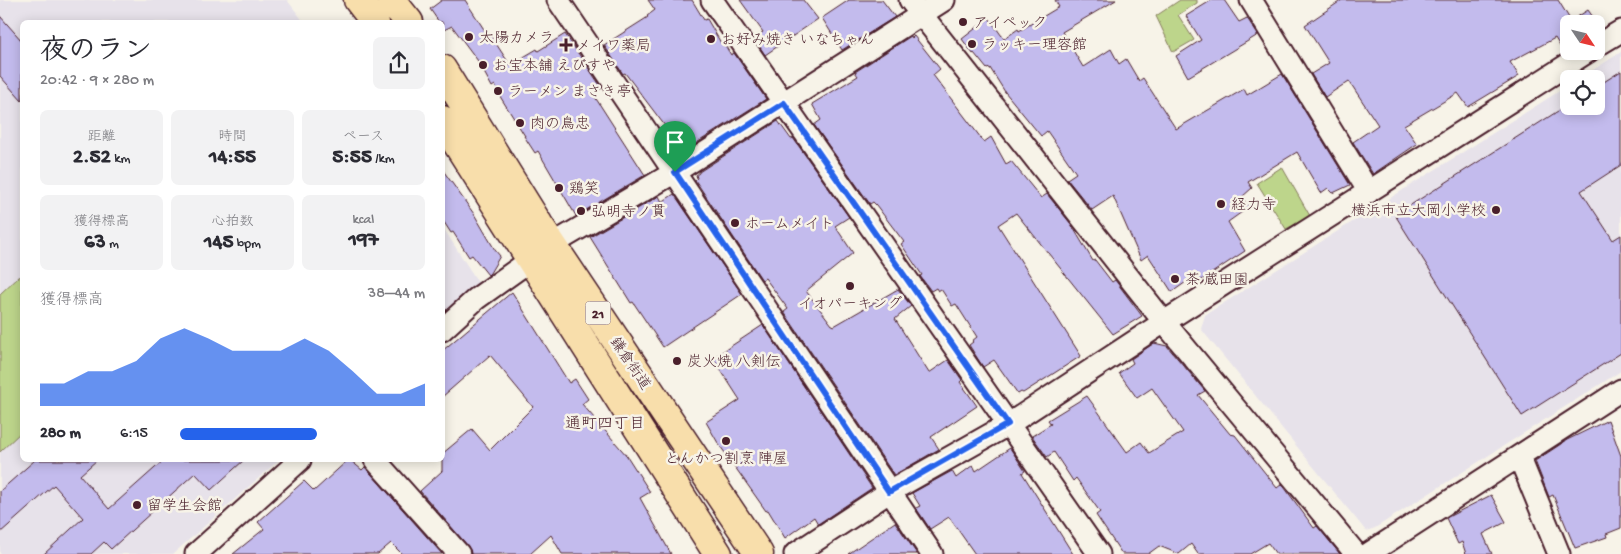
<!DOCTYPE html>
<html lang="ja">
<meta charset="utf-8">
<style>
body{margin:0;font-family:"Gochi Hand","Klee One",sans-serif;background:#f2f2f3;color:#2b2b33;height:100vh;display:flex;flex-direction:column;font-size:19px;white-space:nowrap}
*{box-sizing:border-box;margin:0}
p{font-size:16px;color:#7c7c81}
.icon{flex:none;width:28px;height:28px;fill:none;stroke:currentColor;stroke-width:2;stroke-linecap:round;stroke-linejoin:round}
.map{position:relative;flex:1;overflow:hidden}
.side{position:absolute;left:20px;top:20px;width:425px;height:442px;display:flex;flex-direction:column;background:#fff;border-radius:8px;box-shadow:0 2px 12px #0003}
.side>*{flex:none}
.needle{width:32px;rotate:125deg}
.fabs{position:absolute;left:1560px;top:15px;display:grid;gap:10px}
.fabs a{display:grid;place-items:center;width:45px;height:45px;border-radius:8px;background:#fff;box-shadow:0 2px 12px #0003;font-size:25px}
.pin{position:absolute;display:grid;place-items:center;width:42px;height:42px;color:#fff;margin:-51px -21px;border-radius:50% 50% 50% 0;rotate:-45deg;box-shadow:0 0 5px #0007}
.pin .icon{rotate:45deg}
.round{display:grid;place-items:center;flex:none;width:52px;height:52px;border-radius:8px;background:#f2f2f3}
.headline{display:flex;align-items:center;justify-content:space-between;height:85px;padding:0 20px}
h1{font-size:28px;font-weight:700;line-height:38px}
.figures{display:grid;grid-template-columns:repeat(3,1fr);gap:8px;height:85px;padding:5px 20px}
.figures div{display:grid;align-content:center;border-radius:8px;background:#f2f2f3;text-align:center}
.figures b{font-size:21px;font-weight:700}
.figures small{font-size:14px;font-weight:400}
.figures p{font-size:14px}
.chart{height:140px;padding:10px 20px}
.chart p{display:flex;justify-content:space-between}
.chart svg{width:100%;height:90px;margin-top:5px;fill:#2563eb;opacity:.7}
ul{padding:0 20px;list-style:none;font-size:16px}
li{display:grid;grid-template-columns:80px 60px 1fr;align-items:center;height:38px}
li i{height:12px;border-radius:6px;background:#2563eb}
.map>svg:first-child{display:block}
</style>
<div class="map">
<svg width="1621" height="554" viewBox="0 0 1621 554">
<rect width="100%" height="100%" fill="#f7f3e8"/>
<filter id="ink" filterUnits="userSpaceOnUse"><feTurbulence type="fractalNoise" baseFrequency=".02" numOctaves="2"/><feDisplacementMap in="SourceGraphic" scale="10" xChannelSelector="R" yChannelSelector="G"/><feConvolveMatrix kernelMatrix="1 2 1 2 8 2 1 2 1" color-interpolation-filters="sRGB"/></filter>
<g filter="url(#ink)">
<!-- built -->
<path fill="#e7e2ea" d="M0,0H287L304,22H22V460H279L173,554H0Z
M1621,52V371L1375,528L1366,531L1201,329L1205,315L1569,85V106H1596V79H1579Z
M442,226L479,284L443,316H442Z"/>
<!-- green -->
<path fill="#bdd58b" stroke="#847a5b" d="M1180,0H1197V3L1178,15L1194,40L1173,52L1156,16Z
M1282,167L1310,216L1286,229L1257,183Z
M19,276L22,280V431L0,452V294Z"/>
<!-- building -->
<path fill="#c3bbed" stroke="#4a1f2b" d="M442,0H465L489,37L491,36L510,65L537,49L538,51L565,34L602,88L593,94L645,175L576,216L538,151L535,153L524,136H525L501,98L495,85L492,87L478,61L452,26L444,30L442,22H439L430,9Z
M648,0H692L704,20L707,19L721,43L723,42L731,55L734,53L766,99L684,151L625,73L623,74L604,45L648,17L647,16L655,10Z
M740,0H803L818,19L765,55L754,38L763,32Z
M849,0H882L895,17L842,50L822,18Z
M1055,0H1116L1062,32L1083,67L1111,49L1119,64L1126,59L1139,81L1143,78L1176,129L1244,89L1247,95L1282,74L1350,185L1333,193L1328,188L1321,193L1297,152L1248,182L1252,188L1242,197L1249,207L1228,222L1245,251L1200,281L1196,275L1172,292L1148,255L1141,260L1113,196L1092,210L1067,179L1076,173L1047,131L1041,136L1005,92L990,68L987,69L974,53L973,54L962,39L989,18L1004,39L1018,29L1019,31L1059,7Z
M1212,0H1224L1239,22L1247,18L1258,35L1188,77L1176,56L1201,40L1186,16Z
M1342,0H1558L1571,21L1588,10L1601,28L1596,31V24H1569V48L1563,51L1555,38L1510,62L1519,76L1468,107L1458,93L1404,125L1417,144L1373,174L1353,142L1378,125L1349,81L1325,97L1311,74L1329,63L1305,25Z
M0,16L22,41V101L0,76Z
M911,36L912,38L914,36L940,69L933,75L984,142L991,137L1006,164L1011,161L1041,198L1047,194L1071,224L1093,261L1095,260L1112,282L1115,280L1142,316L1113,334L1016,213L998,225L1081,356L1023,393L1021,392L1018,394L994,360L983,367L969,345L973,342L972,341L977,337L956,304L952,306L941,289L938,291L936,288L931,291L920,276L922,275L901,244L904,242L876,205L873,202L870,204L814,125L821,120L812,104L858,76L855,72Z
M1621,71V165L1581,191L1613,240L1621,235V353L1522,416L1395,215L1569,104V106H1596V87Z
M778,121L791,139L793,138L849,217L835,226L853,253L806,291L832,325H833L834,326L898,289L911,306L895,319L929,373L948,360L962,380L960,382L977,406L931,437L939,449L894,475L784,312L788,309L765,278L762,280L695,180L697,178L696,175L699,173V172Z
M442,169L474,214L495,250L500,256L490,273L488,275L472,255L469,257L453,232L451,233L442,219Z
M674,194L742,294L663,347L633,302L631,303L590,237L659,196L662,202Z
M512,292L569,383L575,379L588,399L582,404L627,456L650,492L640,498L671,554H562L551,535L530,554H471L468,546L420,491L442,471V454L472,429L490,450L533,407L490,355L442,397V351Z
M763,325L872,488L818,524L814,517L785,538L768,510L766,511L718,443L706,422L740,400L713,358Z
M1154,343L1167,346L1205,391L1198,395L1230,434L1235,435L1277,488L1282,484L1314,528L1317,526L1340,554H1276L1268,543L1250,554H1198L1191,544L1179,554L1159,546L1148,554H1122L1096,515L1100,512L1076,478L1073,481L1054,452L1047,457L1032,436L1051,424L1048,420L1087,396L1127,452L1141,442L1149,453L1183,432L1152,388L1137,398L1119,373L1133,363L1131,359Z
M1608,420L1621,456V528L1606,534L1607,537L1575,548L1553,495L1549,497L1535,461L1567,440Z
M1010,448L1025,471L1022,473L1024,476L1073,554H975L949,517L930,529L916,508L920,506L912,493L952,471L956,478L973,465L976,471Z
M35,460H97L80,475L109,509L164,460H244L211,490L195,473L111,549L104,542L91,554H44L83,518L54,485L0,533V491Z
M348,460H350L362,470L365,467L442,554H402L391,543L378,554H233L264,529L258,522L304,481L314,491Z
M1491,495L1506,522L1483,534L1492,554H1466L1462,542L1458,544L1446,518Z
M895,522L917,554H848Z"/>
<g fill="none" stroke-linecap="round" stroke-linejoin="round">
<!-- street casing -->
<g stroke="#4a1f2b" stroke-width="25">
<path id="street" d="M558,0L932,554
M712,0L1099,554
M910,0L1164,322L1356,554
M1251,0L1369,192
M1596,46L1621,31
M442,330L476,299L553,244L675,172L944,0
M1519,456L1559,554
M375,460L459,554
M196,554L300,460
M795,554L889,492L1009,424L1164,322L1589,51
M1368,554L1621,390"/>
</g>
<!-- primary casing -->
<g stroke="#4a1f2b" stroke-width="31">
<path id="primary" d="M358,0L375,22
M391,0L409,22
M442,69L539,225L759,554
M442,120L718,554"/>
</g>
<!-- street -->
<use href="#street" stroke="#f7f3e8" stroke-width="21"/>
<!-- primary -->
<use href="#primary" stroke="#f8deab" stroke-width="28"/>
</g>
</g>
<g fill="none" stroke-linecap="round" stroke-linejoin="round" filter="url(#ink)">
<!-- route casing -->
<g stroke="#fff" stroke-width="10">
<path id="route" d="M784,103L1008,424L889,492L675,172Z"/>
</g>
<!-- route -->
<use href="#route" stroke="#2563eb" stroke-width="6"/>
</g>
<!-- markers -->
<g fill="#4a1f2b" stroke="#f7f3e8" stroke-width="2">
<circle cx="963" cy="22" r="5"/>
<circle cx="469" cy="37" r="5"/>
<circle cx="711" cy="39" r="5"/>
<circle cx="972" cy="44" r="5"/>
<path d="M563.5 37.5h5v5h5v5h-5v5h-5v-5h-5v-5h5z"/>
<circle cx="483" cy="65" r="5"/>
<circle cx="498" cy="91" r="5"/>
<circle cx="520" cy="123" r="5"/>
<circle cx="559" cy="188" r="5"/>
<circle cx="1221" cy="204" r="5"/>
<circle cx="1496" cy="210" r="5"/>
<circle cx="581" cy="211" r="5"/>
<circle cx="735" cy="223" r="5"/>
<circle cx="1175" cy="279" r="5"/>
<circle cx="850" cy="286" r="5"/>
<circle cx="677" cy="361" r="5"/>
<circle cx="726" cy="441" r="5"/>
<circle cx="137" cy="505" r="5"/>
</g>
<g text-anchor="middle" stroke-width="5" stroke-linejoin="round" paint-order="stroke">
<!-- shield labels -->
<rect fill="#f7f3e8" stroke="#7e5f64" stroke-width="1" x="585.5" y="301.5" width="25" height="23" rx="4"/>
<g font-size="14" font-weight="bold" fill="#4a1f2b">
<text x="598" y="318">21</text>
</g>
<!-- poi labels -->
<g font-size="15" fill="#4a1f2b" stroke="#f7f3e8" text-anchor="start">
<text x="973" y="27">アイペック</text>
<text x="479" y="42">太陽カメラ</text>
<text x="721" y="44">お好み焼き いなちゃん</text>
<text x="982" y="49">ラッキー理容館</text>
<text x="576" y="50">メイワ薬局</text>
<text x="493" y="70">お宝本舗 えびすや</text>
<text x="508" y="96">ラーメン まさき亭</text>
<text x="530" y="128">肉の鳥忠</text>
<text x="569" y="193">鶏笑</text>
<text x="1231" y="209">経力寺</text>
<text x="1486" y="215" text-anchor="end">横浜市立大岡小学校</text>
<text x="591" y="216">弘明寺ノ貫</text>
<text x="745" y="228">ホームメイト</text>
<text x="1185" y="284">茶 蔵田園</text>
<text x="850" y="308" text-anchor="middle">イオパーキング</text>
<text x="687" y="366">炭火焼 八剣伝</text>
<text x="726" y="463" text-anchor="middle">とんかつ割烹 陣屋</text>
<text x="147" y="510">留学生会館</text>
</g>
<!-- street labels -->
<g font-size="15" fill="#4a1f2b" stroke="#f7f3e8">
<text transform="translate(631 363) rotate(56)" y="5">鎌倉街道</text>
</g>
<!-- neighbourhood labels -->
<g font-size="16" fill="#4a1f2b" stroke="#f7f3e8">
<text x="605" y="428">通町四丁目</text>
</g>
</g>
</svg>
<div class="fabs">
<a><svg class="needle" viewBox="-14 -14 28 28"><path d="M0-13l5 13h-10z" fill="#e53935"/><path d="M0 13l5-13h-10z" fill="#7c7c81"/></svg></a>
<a><svg class="icon" aria-label="locate" viewBox="0 0 24 24"><circle cx="12" cy="12" r="6"/><path d="M12 2v4M12 18v4M2 12h4M18 12h4"/></svg></a>
</div>
<div class="pin" style="left:675px;top:172px;background:#1e9e55"><svg class="icon" aria-label="arrive" viewBox="0 0 24 24"><path d="M6 21V4h12l-3 4 3 4H6"/></svg></div>
<section class="side">
<div class="headline"><div><h1>夜のラン</h1><p>20:42 · 9 × 280 m</p></div><a class="round"><svg class="icon" aria-label="share" viewBox="0 0 24 24"><path d="M12 15V3M7 8l5-5 5 5M5 13v7h14v-7"/></svg></a></div>
<div class="figures">
<div><p>距離</p><b>2.52<small> km</small></b></div>
<div><p>時間</p><b>14:55</b></div>
<div><p>ペース</p><b>5:55<small> /km</small></b></div>
</div>
<div class="figures">
<div><p>獲得標高</p><b>63<small> m</small></b></div>
<div><p>心拍数</p><b>145<small> bpm</small></b></div>
<div><p>kcal</p><b>197</b></div>
</div>
<div class="chart"><p><span>獲得標高</span>38–44 m</p>
<svg viewBox="0 0 160 44" preserveAspectRatio="none"><path d="M0 44V33L10 33L20 27L30 27L40 22L50 11L60 6L70 11L80 17L90 17L100 17L110 11L120 17L130 27L140 38L150 38L160 33V44z"/></svg>
</div>
<ul>
<li><b>280 m</b>6:15<i style="width:56%"></i></li>
</ul>
</section>
</div>
